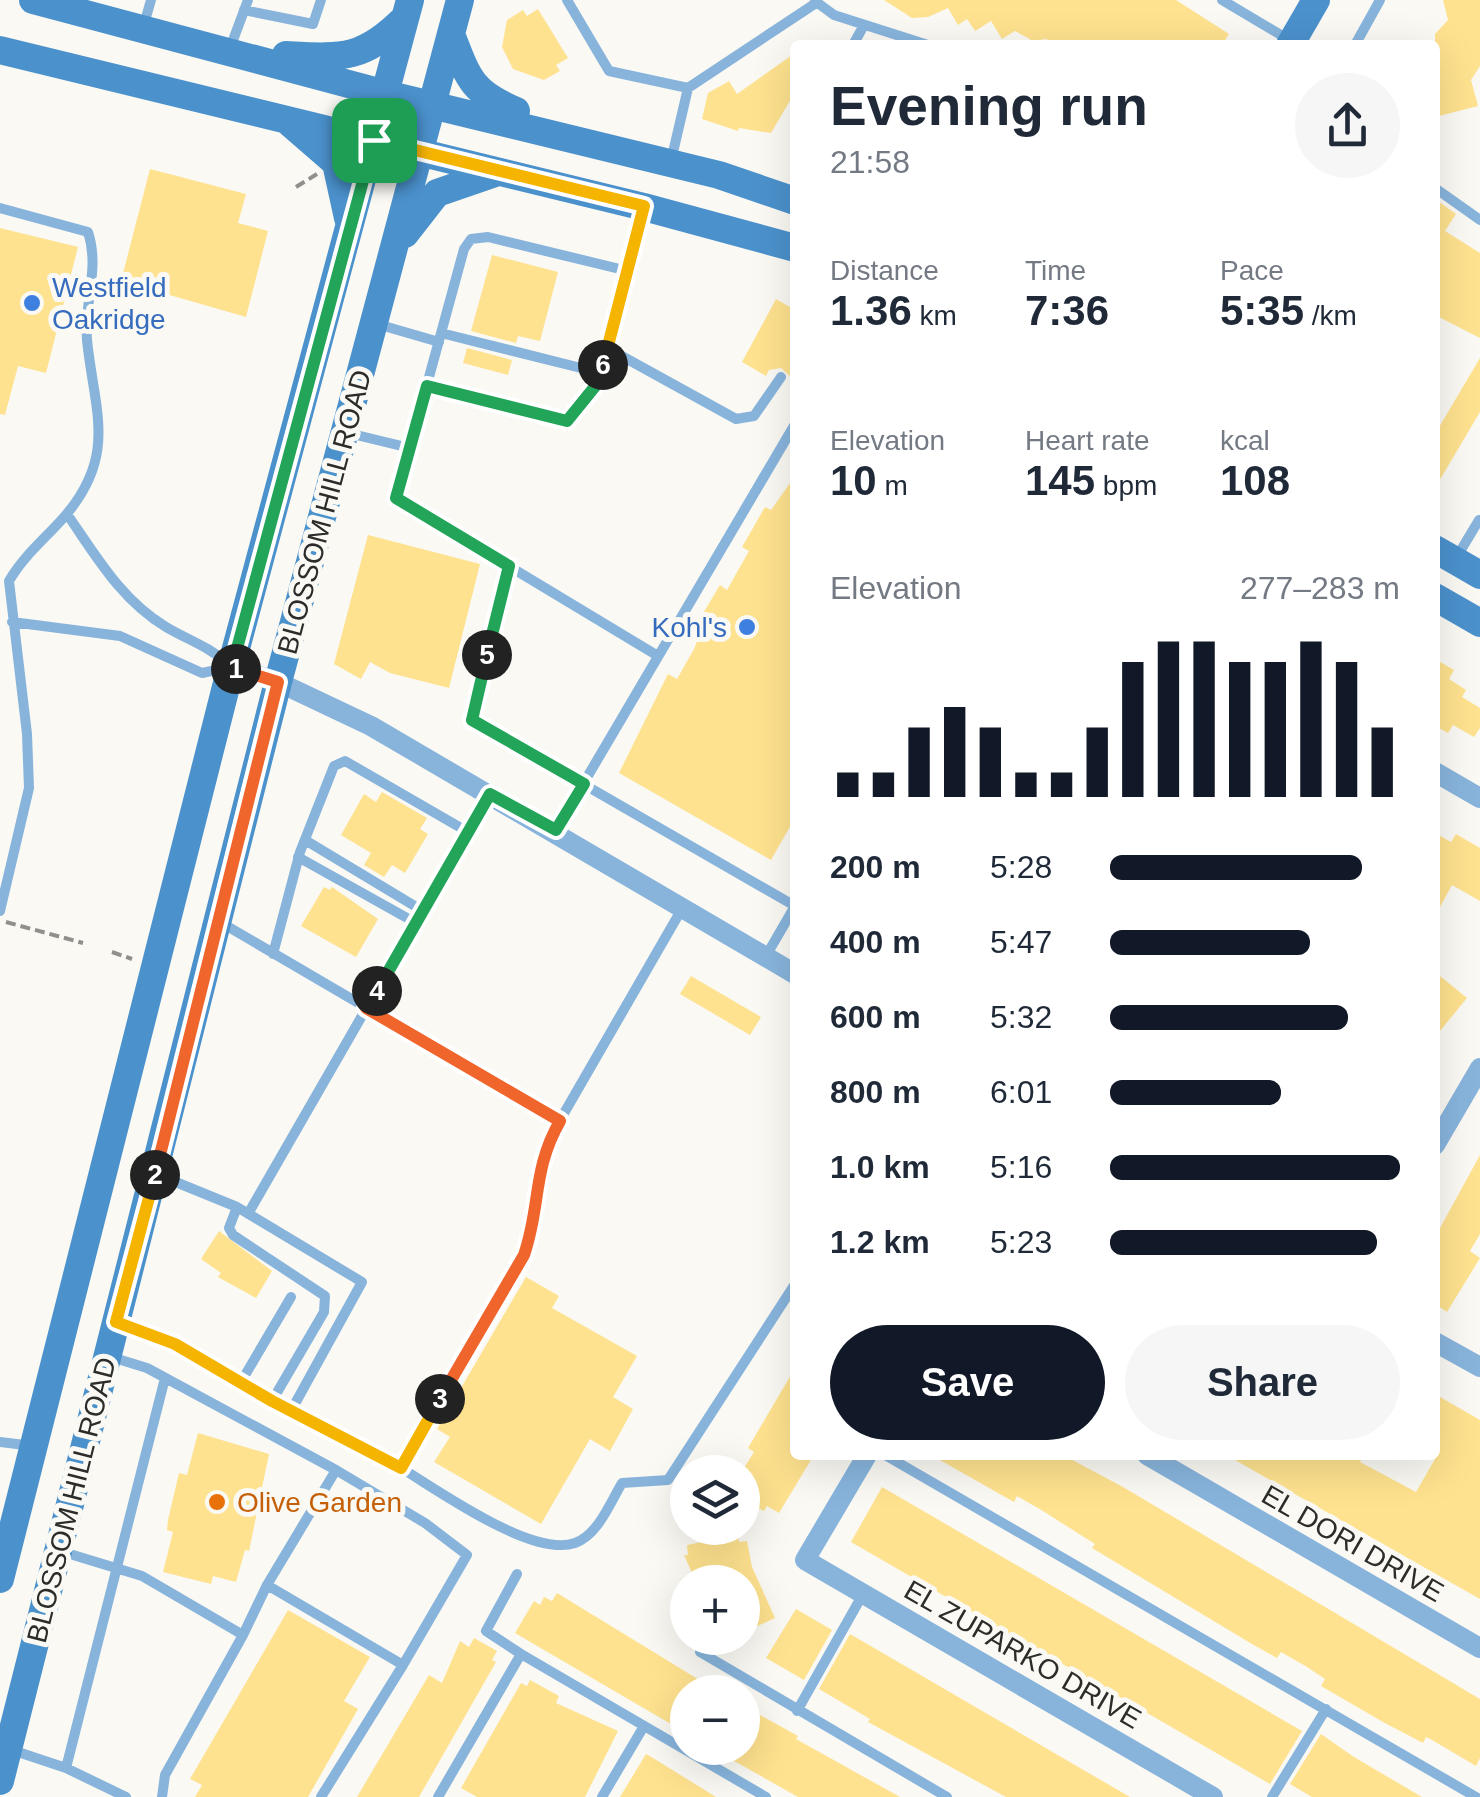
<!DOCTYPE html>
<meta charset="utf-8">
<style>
body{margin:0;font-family:Arial,sans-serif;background:#f6f6f7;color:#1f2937;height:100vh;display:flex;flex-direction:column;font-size:38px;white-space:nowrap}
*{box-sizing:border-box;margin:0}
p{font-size:32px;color:#747a83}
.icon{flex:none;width:55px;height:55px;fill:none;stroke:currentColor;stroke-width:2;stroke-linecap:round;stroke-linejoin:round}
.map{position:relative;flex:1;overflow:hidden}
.panel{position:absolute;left:790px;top:40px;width:650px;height:1420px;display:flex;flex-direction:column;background:#fff;border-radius:10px;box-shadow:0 10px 40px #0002}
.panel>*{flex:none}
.tools{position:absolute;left:670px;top:1455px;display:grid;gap:20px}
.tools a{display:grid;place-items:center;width:90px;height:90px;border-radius:50%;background:#fff;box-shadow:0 10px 40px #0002;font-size:50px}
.pin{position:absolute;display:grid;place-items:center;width:85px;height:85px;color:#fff;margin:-42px;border-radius:20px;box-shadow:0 5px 15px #0006}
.km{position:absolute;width:50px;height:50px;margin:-25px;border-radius:50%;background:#222;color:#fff;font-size:28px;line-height:50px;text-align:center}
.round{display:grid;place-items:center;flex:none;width:105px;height:105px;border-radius:52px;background:#f6f6f7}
.summary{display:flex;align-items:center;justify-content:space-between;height:170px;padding:0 40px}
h1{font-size:55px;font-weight:700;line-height:75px}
.figures{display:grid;grid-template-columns:repeat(3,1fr);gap:15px;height:170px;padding:10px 40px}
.figures div{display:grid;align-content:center}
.figures b{font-size:42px;font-weight:700}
.figures small{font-size:28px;font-weight:400}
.figures p{font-size:28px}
.chart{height:280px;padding:20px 40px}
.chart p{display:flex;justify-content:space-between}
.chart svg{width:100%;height:180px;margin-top:10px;stroke:#111827;stroke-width:6}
.cta{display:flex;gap:20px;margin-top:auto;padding:20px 40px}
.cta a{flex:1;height:115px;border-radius:60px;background:#111827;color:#fff;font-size:40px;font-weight:700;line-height:115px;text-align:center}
.cta a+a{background:#f6f6f7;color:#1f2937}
ul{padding:0 40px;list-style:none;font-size:32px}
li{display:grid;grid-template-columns:160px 120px 1fr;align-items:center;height:75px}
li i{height:25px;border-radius:12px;background:#111827}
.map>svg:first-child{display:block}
</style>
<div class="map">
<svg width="1480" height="1797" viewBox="0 0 1480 1797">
<rect width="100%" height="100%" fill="#faf9f4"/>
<!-- building -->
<path fill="#fee28f" d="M884,0H1176L1229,34L1222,45H1058L1046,39L1033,41L1015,31L1002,39L991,21L975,31L967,19L958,25L948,8L928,17L912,18Z
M1443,0H1480V66L1471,80L1478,106L1435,117V34L1448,20Z
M538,9L568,58L556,65L560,71L544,80L513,69L502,47L507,20L523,10L527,16Z
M795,53V92L771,133L739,128L738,131L702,119L708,93L729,81L737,94Z
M150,169L246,194L238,223L268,231L246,317L121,281Z
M1435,199L1456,214L1445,231L1480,253V338L1435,315Z
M0,228L78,247L46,373L18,366L5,415L0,414Z
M492,255L558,272L540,341L518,336L516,343L471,331Z
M776,299L795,310V367L790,376L781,368L769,370L766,376L742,362Z
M467,348L512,360L508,375L463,363Z
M1480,358V412L1435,488V434Z
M795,476V818L771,860L619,773L668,674L677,679L694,649L702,629L696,625L720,585L727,590L749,551L742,547L765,507L771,510Z
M368,535L480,564L449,688L390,673L370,662L361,679L334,664Z
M1435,659L1454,670L1449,679L1466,690L1462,697L1480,708V728L1474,737L1453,725L1448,733L1435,726Z
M382,792L427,818L420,829L428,834L405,873L392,865L384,877L364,865L371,853L341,835L364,794L376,802Z
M1435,833L1451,842L1456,834L1480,848V901L1452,885L1435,916Z
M324,887L330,890L332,887L378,919L356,957L301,926Z
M1435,972L1467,998L1435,1037Z
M691,976L761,1017L750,1035L680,994Z
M1480,1155V1234L1470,1251L1480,1258L1447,1312L1435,1304V1225L1440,1228Z
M219,1231L272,1271L256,1298L218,1277L221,1273L201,1259Z
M526,1277L559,1296L552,1308L637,1356L613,1397L633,1409L610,1451L590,1439L541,1524L434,1462L450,1437L437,1429Z
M795,1368V1455H814L779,1513L767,1506L764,1511L742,1500V1471L754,1452L748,1448Z
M1435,1394L1480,1420V1599L1226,1455H1364L1360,1462L1416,1492L1435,1459Z
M198,1433L269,1454L249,1551L245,1550L236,1582L213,1576L211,1584L163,1572L173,1532L167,1530L168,1520L179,1473L187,1475Z
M931,1455H1063L1123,1487L1480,1699V1758L1476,1766L1432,1740L1426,1737L1423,1743L1383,1722L1321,1686L1325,1679L1307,1667L1281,1652L1277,1658L1252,1644L1092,1548L1095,1544L1043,1511L1017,1496L1014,1502Z
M882,1487L1302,1731L1270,1784L851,1542Z
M738,1535L739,1542L747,1541L752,1567L775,1618L742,1633V1579L696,1582L684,1555H688L687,1545Z
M557,1593L719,1692H688V1734L515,1633L534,1601L540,1605L544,1597L552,1601Z
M796,1609L832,1630L804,1680L766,1658Z
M288,1610L370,1657L344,1701L358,1709L308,1797H195L202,1785L190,1779Z
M850,1634L1032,1740L1130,1797H1006L868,1722L870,1719L819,1689Z
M474,1638L497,1651L492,1660L496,1662L419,1797H357L429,1675L442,1683L460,1641L469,1647Z
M530,1680L559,1696L556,1703L618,1731L585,1797H477L461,1788L521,1683L527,1686Z
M742,1705L798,1736L796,1739L900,1797H798L711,1748H742Z
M1321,1734L1354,1757L1422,1797H1312L1290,1784Z
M646,1754L653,1758L716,1797H620Z"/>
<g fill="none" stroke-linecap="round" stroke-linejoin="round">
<!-- path -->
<path stroke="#908f8c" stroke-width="4" stroke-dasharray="10 5" stroke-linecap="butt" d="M296,187L317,174
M6,922L83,943
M112,952L132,959"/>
<!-- lane -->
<path stroke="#88b4dc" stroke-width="10" d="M567,0L609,71L688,88
M1222,0L1291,41
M815,1L834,15L928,45
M244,10L313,24L321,0
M143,28L151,0
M853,45L864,25
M1355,45L1380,0
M229,51L248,0
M671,161L688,88L816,3
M1435,188L1480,220
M0,208L88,232C100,268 84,302 87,340C94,410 118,454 65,516C46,538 24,555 9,581L27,734L29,788L0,911
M628,271L488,237L471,239L464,249L396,498L658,656
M377,324L439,342
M441,333L601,373
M609,349L736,419L754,416L781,377
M427,386L567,421L597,383L644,207
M348,433L410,448
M67,514C96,556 121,600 166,627C188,640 208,646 227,663
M1455,560L1479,520
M509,566L472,720L795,906L766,956
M12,622L120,636L202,673L226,668
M556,830L795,424
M305,840L423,911
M298,857L416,923
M220,922L560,1121
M273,954L300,852L334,766L345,761L468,832
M156,1174L237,1207L362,1282L291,1411L401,1468L524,1255C537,1218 534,1179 548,1141L683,907
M237,1207L229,1228L233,1235L325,1296L324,1312L272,1401
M248,1214L489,795
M119,1323L175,1344L291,1411
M241,1382L291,1297
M0,1442L33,1446
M885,1455L1476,1797
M401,1468C438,1490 532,1558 575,1543C598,1535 610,1503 622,1483L668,1480L795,1284
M60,1551L142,1576L243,1635L267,1585L336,1470L147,1368L108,1356
M517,1574L486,1631L521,1654
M267,1585L403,1665L467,1555L425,1523L336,1470
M700,1652L947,1797
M797,1711L863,1594
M9,1749L66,1768L126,1797
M66,1768L165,1378
M162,1797L165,1775L243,1635
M321,1797L403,1665
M438,1797L521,1654L766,1797
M602,1797L644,1726
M1272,1797L1326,1709"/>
<!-- street -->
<path stroke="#88b4dc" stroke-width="20" d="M231,667L278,682L371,726L795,974
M1435,772L1480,798
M1435,1145L1480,1068
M1435,1342L1480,1367
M867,1455L805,1560L1213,1797
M1147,1455L1480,1648"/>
<!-- secondary -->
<path stroke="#4b91cc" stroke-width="28" d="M33,0L386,94L719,175L795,201
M451,34C468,78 471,92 516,111
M1290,45L1316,0
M0,50L644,207L795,248
M286,55C343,58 363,60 405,18
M291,124L336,163L348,218
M405,234L437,193L498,172
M1435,549L1480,575
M1435,597L1480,623
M0,1579L231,667L410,0
M0,1781L278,682L460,0"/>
</g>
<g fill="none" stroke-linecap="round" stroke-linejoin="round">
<!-- split-1 casing -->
<g stroke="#fff" stroke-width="20">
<path id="split-1" d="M236,669L232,667L374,140"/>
</g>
<!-- split-2 casing -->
<g stroke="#fff" stroke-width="20">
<path id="split-2" d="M155,1175L278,682L236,669"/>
</g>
<!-- split-3 casing -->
<g stroke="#fff" stroke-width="20">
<path id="split-3" d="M155,1175L116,1322L175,1344L272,1401L401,1468L440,1399"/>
</g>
<!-- split-4 casing -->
<g stroke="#fff" stroke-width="20">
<path id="split-4" d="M377,991L366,1008L560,1121C532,1170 541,1206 524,1255L440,1399"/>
</g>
<!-- split-5 casing -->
<g stroke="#fff" stroke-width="20">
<path id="split-5" d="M377,991L490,794L556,830L584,784L472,720L487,655"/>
</g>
<!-- split-6 casing -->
<g stroke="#fff" stroke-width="20">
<path id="split-6" d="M487,655L509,566L396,498L427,386L567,421L597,384L603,365"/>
</g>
<!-- split-7 casing -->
<g stroke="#fff" stroke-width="20">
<path id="split-7" d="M374,140L644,206L603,365"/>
</g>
<!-- split-1 -->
<use href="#split-1" stroke="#22a559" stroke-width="12"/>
<!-- split-2 -->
<use href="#split-2" stroke="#f0652b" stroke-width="12"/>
<!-- split-3 -->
<use href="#split-3" stroke="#f5b400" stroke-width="12"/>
<!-- split-4 -->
<use href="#split-4" stroke="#f0652b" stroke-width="12"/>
<!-- split-5 -->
<use href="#split-5" stroke="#22a559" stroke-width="12"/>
<!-- split-6 -->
<use href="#split-6" stroke="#22a559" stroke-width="12"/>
<!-- split-7 -->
<use href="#split-7" stroke="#f5b400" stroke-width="12"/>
</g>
<!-- markers -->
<g fill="#3f7fe0" stroke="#faf9f4" stroke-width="4">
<circle cx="32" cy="303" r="10"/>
<circle cx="747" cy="627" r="10"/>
</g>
<circle fill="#e8710a" stroke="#faf9f4" stroke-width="4" cx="217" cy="1502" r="10"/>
<g text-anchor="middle" stroke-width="10" stroke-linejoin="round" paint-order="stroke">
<!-- shop labels -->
<g font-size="28" fill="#366cbe" stroke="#faf9f4" text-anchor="start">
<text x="52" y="297">Westfield<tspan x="52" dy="32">Oakridge</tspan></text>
<text x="727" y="637" text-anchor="end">Kohl's</text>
</g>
<!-- street labels -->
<g font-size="28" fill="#2c2c2a" stroke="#faf9f4">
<text transform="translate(324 512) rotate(-75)" y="10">BLOSSOM HILL ROAD</text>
<text transform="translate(71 1500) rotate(-76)" y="10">BLOSSOM HILL ROAD</text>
<text transform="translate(1353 1543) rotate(30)" y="10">EL DORI DRIVE</text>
<text transform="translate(1023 1654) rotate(30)" y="10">EL ZUPARKO DRIVE</text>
</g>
<!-- food labels -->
<g font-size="28" fill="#c56008" stroke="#faf9f4" text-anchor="start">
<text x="237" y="1512">Olive Garden</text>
</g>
</g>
</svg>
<div class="tools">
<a><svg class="icon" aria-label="layers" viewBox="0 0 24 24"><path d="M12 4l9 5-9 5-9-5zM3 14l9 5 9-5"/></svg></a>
<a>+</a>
<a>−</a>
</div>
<div class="pin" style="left:374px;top:140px;background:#1e9e55"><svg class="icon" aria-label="arrive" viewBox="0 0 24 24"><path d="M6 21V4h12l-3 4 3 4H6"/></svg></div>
<b class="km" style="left:236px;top:669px">1</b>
<b class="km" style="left:155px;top:1175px">2</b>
<b class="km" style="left:440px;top:1399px">3</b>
<b class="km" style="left:377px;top:991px">4</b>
<b class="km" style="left:487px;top:655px">5</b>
<b class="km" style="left:603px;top:365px">6</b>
<section class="panel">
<div class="summary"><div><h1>Evening run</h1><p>21:58</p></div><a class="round"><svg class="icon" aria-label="share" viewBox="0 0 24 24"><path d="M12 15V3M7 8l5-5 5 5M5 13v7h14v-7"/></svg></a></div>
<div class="figures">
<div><p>Distance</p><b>1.36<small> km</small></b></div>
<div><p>Time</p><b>7:36</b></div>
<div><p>Pace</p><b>5:35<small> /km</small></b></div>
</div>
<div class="figures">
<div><p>Elevation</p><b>10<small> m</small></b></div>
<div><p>Heart rate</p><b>145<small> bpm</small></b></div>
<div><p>kcal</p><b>108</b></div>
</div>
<div class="chart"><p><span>Elevation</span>277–283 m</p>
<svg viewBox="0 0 160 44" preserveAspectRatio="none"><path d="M5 44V38M15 44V38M25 44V27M35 44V22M45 44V27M55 44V38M65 44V38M75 44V27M85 44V11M95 44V6M105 44V6M115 44V11M125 44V11M135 44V6M145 44V11M155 44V27"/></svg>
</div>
<ul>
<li><b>200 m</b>5:28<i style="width:87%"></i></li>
<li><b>400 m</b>5:47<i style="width:69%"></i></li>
<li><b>600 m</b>5:32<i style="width:82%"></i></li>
<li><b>800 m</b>6:01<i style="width:59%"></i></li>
<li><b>1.0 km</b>5:16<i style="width:100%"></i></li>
<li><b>1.2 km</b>5:23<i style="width:92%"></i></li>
</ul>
<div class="cta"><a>Save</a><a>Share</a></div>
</section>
</div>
